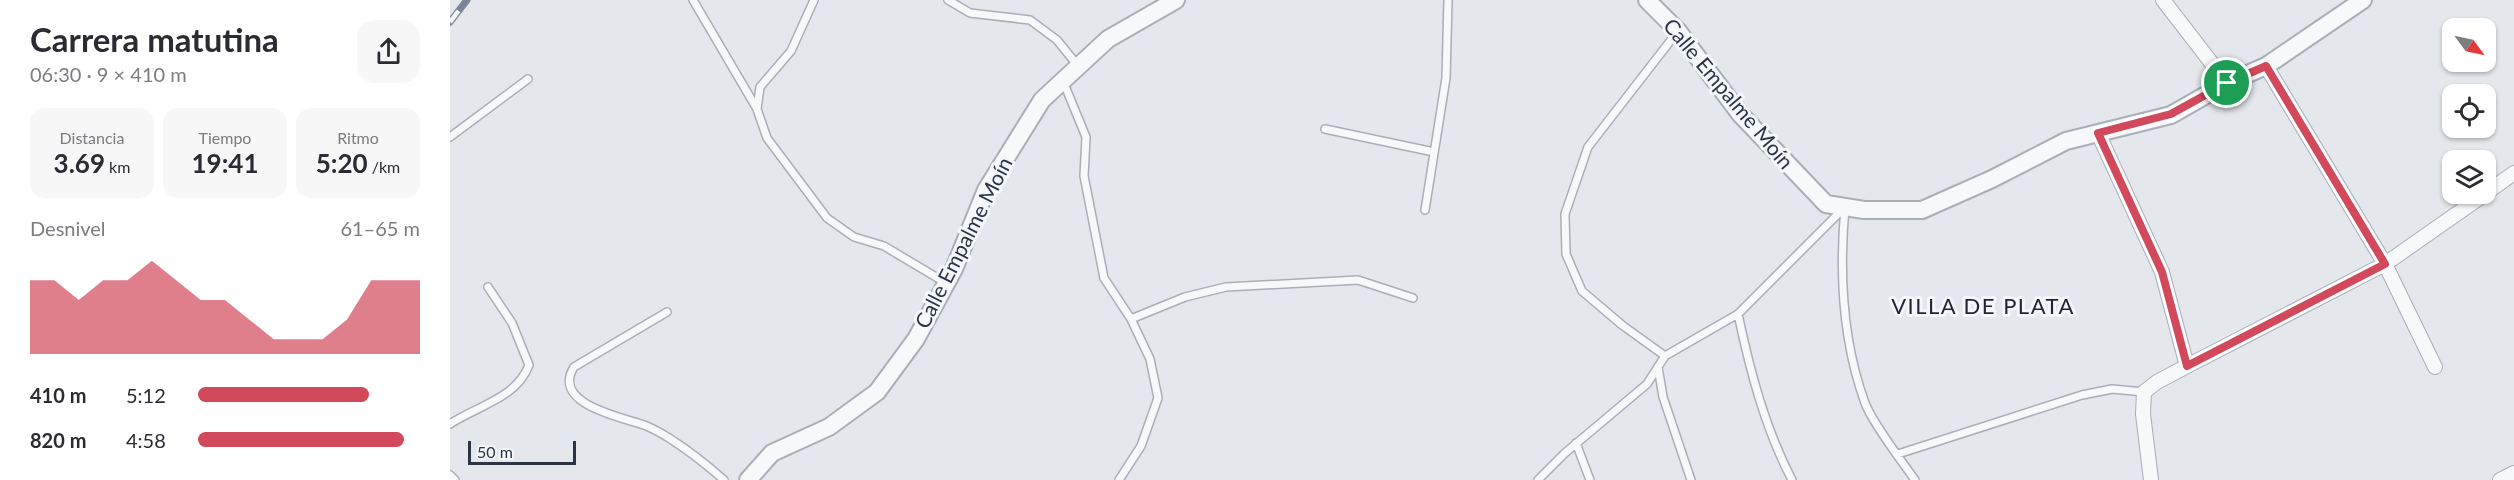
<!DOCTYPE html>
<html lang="es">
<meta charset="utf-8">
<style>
body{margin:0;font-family:Lato,sans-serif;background:#f7f7f7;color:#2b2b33;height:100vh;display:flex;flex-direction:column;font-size:22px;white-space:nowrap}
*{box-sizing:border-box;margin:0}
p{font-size:20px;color:#7c7c81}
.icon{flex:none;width:33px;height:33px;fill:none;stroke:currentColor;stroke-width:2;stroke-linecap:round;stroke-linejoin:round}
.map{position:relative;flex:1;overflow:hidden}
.details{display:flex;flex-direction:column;background:#fff;width:450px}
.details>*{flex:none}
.needle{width:39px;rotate:123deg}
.tools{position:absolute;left:1992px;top:18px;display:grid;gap:12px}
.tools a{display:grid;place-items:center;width:54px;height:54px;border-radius:12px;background:#fff;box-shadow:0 2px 4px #0004;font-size:30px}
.scale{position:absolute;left:18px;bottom:15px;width:108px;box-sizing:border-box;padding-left:6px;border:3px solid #2b3445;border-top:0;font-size:16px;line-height:21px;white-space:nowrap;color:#2b3445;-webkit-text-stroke:4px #f4f6f9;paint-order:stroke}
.pin{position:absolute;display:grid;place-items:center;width:51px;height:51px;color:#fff;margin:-26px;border:3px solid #fff;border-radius:50%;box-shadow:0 2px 6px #0007}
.round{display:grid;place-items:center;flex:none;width:63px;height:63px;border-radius:18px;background:#f7f7f7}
.summary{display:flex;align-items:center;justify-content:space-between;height:102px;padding:0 30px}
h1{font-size:33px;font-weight:700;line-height:45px}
.figures{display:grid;grid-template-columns:repeat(3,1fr);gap:9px;height:102px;padding:6px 30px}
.figures div{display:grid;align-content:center;border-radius:15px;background:#f7f7f7;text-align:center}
.figures b{font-size:26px;font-weight:700}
.figures small{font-size:16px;font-weight:400}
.figures p{font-size:16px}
.chart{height:168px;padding:12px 30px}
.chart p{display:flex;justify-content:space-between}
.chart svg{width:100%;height:108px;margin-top:6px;fill:#d1495b;opacity:.7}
ul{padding:0 30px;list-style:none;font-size:20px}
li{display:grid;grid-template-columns:96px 72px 1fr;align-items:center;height:45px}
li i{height:15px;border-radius:8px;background:#d1495b}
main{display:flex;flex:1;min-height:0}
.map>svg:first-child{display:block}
</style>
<main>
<section class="details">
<div class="summary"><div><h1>Carrera matutina</h1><p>06:30 · 9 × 410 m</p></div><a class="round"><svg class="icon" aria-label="share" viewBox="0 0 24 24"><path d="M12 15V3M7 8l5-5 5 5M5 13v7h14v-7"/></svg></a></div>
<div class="figures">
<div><p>Distancia</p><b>3.69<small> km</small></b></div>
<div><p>Tiempo</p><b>19:41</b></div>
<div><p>Ritmo</p><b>5:20<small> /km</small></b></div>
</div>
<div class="chart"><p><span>Desnivel</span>61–65 m</p>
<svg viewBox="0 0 160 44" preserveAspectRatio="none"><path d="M0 44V14L10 14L20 22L30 14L40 14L50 6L60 14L70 22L80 22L90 30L100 38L110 38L120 38L130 30L140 14L150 14L160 14V44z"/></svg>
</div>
<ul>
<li><b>410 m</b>5:12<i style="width:77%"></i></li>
<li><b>820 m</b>4:58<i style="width:93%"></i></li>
</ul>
</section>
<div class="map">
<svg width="2064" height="480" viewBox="0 0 2064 480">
<rect width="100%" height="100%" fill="#e4e7ec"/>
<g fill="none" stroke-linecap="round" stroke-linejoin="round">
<!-- service casing -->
<g stroke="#a9aeb7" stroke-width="10">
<path id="service" d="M243,0L307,109
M364,0L341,51L310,87L307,109L317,138L377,218L404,237L434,246L496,283
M498,0L520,13L580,20L607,40L628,66
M613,81L636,137L634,176L654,278L681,319L700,359L708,398L691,446L669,480
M875,129L984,152
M0,137L78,79
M1395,207C1389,273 1392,340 1415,403C1423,424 1451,460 1465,480
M975,210L996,78L998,0
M217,312L124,367C101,404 171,417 194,425C202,428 211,433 219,438C238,450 257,465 274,480
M1288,314C1300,371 1315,428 1342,480
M681,319L735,297L776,287L908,280L963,298
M1215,356L1172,325L1132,291L1116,254L1115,214L1138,147L1228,31
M1208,367L1213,397L1241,480
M0,424C27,406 67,398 79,365L62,323L38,287
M1126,443L1140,480
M1448,454L1632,395L1662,389L1694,392
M0,475L5,480
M1088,480L1115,453L1197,384L1215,356L1288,314L1393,209"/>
</g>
<!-- minor casing -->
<g stroke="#a9aeb7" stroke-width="16">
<path id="minor" d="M1713,0L1777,83
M1816,66L1935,264L1985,367
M1648,133L1712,272L1737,366L1707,382L1694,392L1693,414L1701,480
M2036,193L2064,173
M1737,366L1935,264L2035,194
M2050,480L2064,473"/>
</g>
<!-- tertiary casing -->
<g stroke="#a9aeb7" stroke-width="20">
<path id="tertiary" d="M1197,0L1228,31L1290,114L1376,204L1414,210H1472L1542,179L1616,141L1721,115L1777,83L1816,66L1913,0
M298,480L322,453L379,427L427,392L466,339L504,269L536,190L592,100L658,39L726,0"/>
</g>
<!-- service -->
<use href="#service" stroke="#f7f8fa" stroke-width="7"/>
<!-- minor -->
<use href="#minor" stroke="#f7f8fa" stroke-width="14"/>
<!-- tertiary -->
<use href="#tertiary" stroke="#f7f8fa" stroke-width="16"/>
<!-- rail casing -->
<g stroke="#7d8696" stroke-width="7">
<path id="rail" d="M0,22L17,0"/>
</g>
<!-- rail -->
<use href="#rail" stroke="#f4f6f9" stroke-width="4.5" stroke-dasharray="14" stroke-linecap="butt"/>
</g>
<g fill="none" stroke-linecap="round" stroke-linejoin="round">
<!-- route casing -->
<g stroke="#fff" stroke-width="12">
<path id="route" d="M1816,66L1935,264L1737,366L1712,272L1648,133L1721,114L1777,83Z"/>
</g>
<!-- route -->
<use href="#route" stroke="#d1495b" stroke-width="8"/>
</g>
<g text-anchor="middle" stroke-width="6" stroke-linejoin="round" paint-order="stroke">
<!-- street labels -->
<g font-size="21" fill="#2b3445" stroke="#f4f6f9">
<text transform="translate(1278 94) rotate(50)" y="7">Calle Empalme Moín</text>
<text transform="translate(514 243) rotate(-63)" y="7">Calle Empalme Moín</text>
</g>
<!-- neighbourhood labels -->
<g font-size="22" letter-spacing="1.5" fill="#1d2536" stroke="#f4f6f9">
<text x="1533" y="314">VILLA DE PLATA</text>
</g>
</g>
</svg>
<div class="tools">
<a><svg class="needle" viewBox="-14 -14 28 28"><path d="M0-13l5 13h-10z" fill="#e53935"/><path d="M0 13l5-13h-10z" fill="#7c7c81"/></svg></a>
<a><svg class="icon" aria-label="locate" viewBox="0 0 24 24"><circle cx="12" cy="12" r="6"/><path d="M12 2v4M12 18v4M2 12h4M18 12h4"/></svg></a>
<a><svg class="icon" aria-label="layers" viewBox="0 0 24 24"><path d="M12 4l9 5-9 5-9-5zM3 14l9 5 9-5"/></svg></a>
</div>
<div class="scale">50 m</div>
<div class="pin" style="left:1777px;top:83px;background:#1e9e55"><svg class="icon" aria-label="arrive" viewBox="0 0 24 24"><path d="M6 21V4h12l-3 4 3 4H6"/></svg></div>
</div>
</main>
